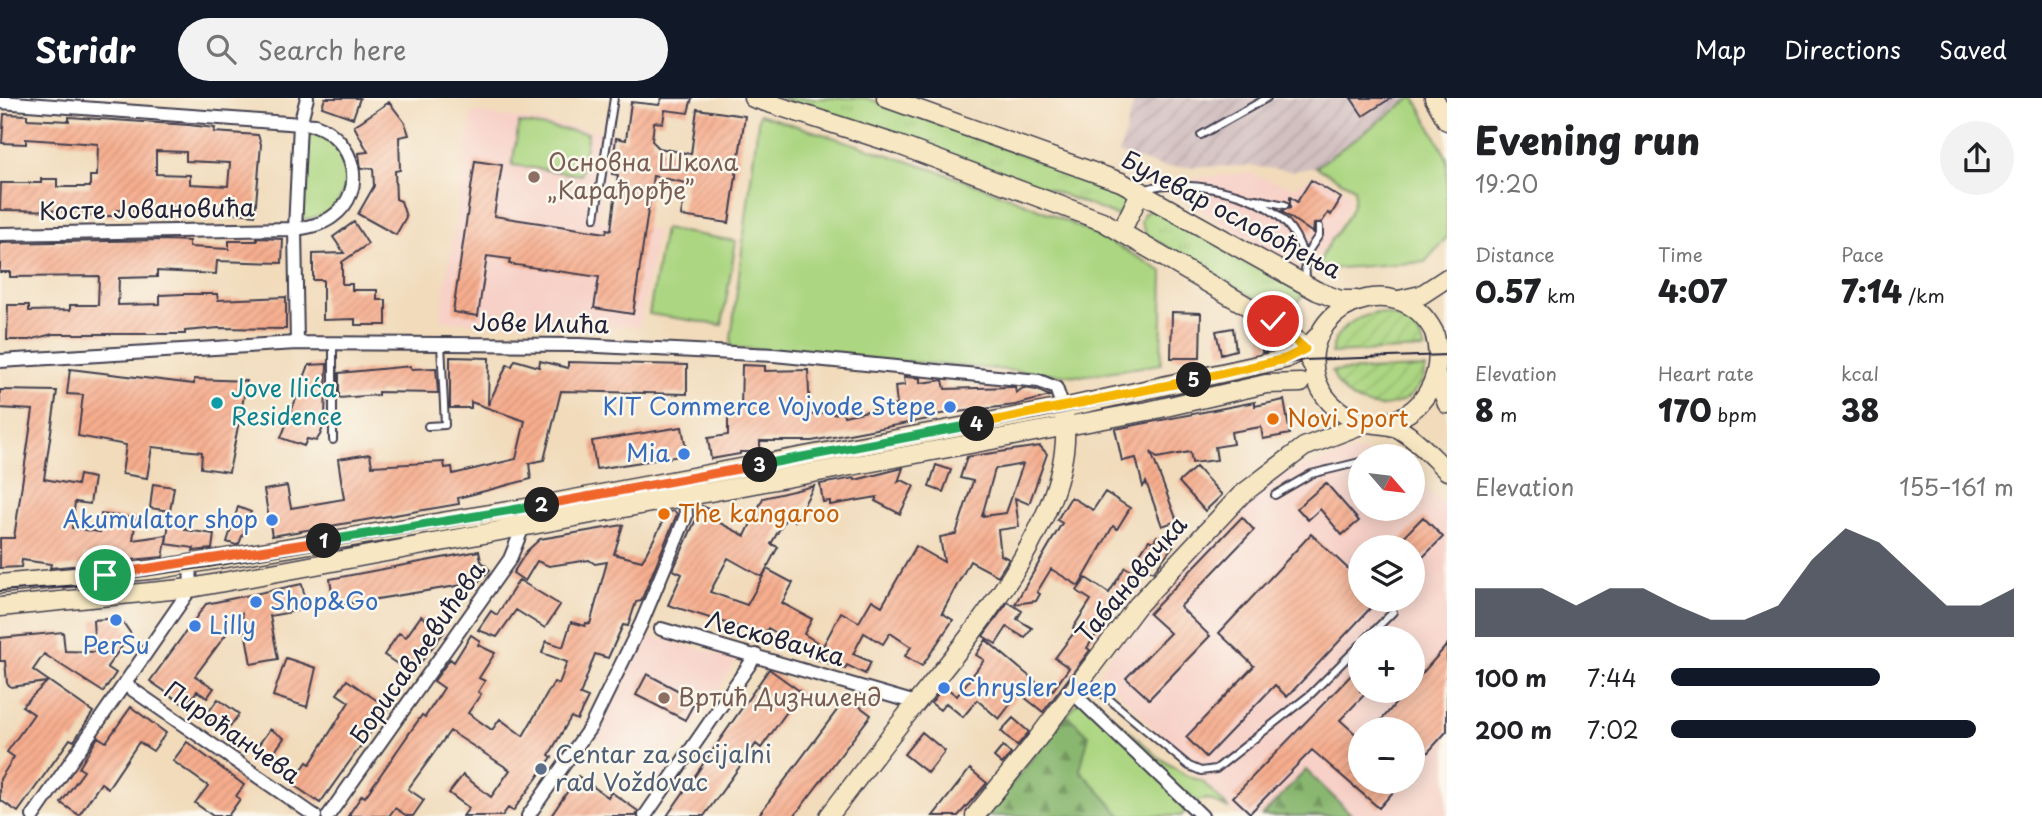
<!DOCTYPE html>
<meta charset="utf-8">
<style>
body{margin:0;font-family:"Playpen Sans",sans-serif;background:#f2f2f2;color:#202124;height:100vh;display:flex;flex-direction:column;font-size:26px;white-space:nowrap}
*{box-sizing:border-box;margin:0}
p{font-size:23px;color:#757577}
.icon{flex:none;width:38px;height:38px;fill:none;stroke:currentColor;stroke-width:2;stroke-linecap:round;stroke-linejoin:round}
.map{position:relative;flex:1;overflow:hidden}
.sheet{display:flex;flex-direction:column;background:#fff;width:595px}
.sheet>*{flex:none}
.needle{width:46px;rotate:118deg}
.fabs{position:absolute;left:1348px;top:346px;display:grid;gap:14px}
.fabs a{display:grid;place-items:center;width:77px;height:77px;border-radius:50%;background:#fff;box-shadow:0 4px 18px #0003;font-size:35px}
.pin{position:absolute;display:grid;place-items:center;width:60px;height:60px;color:#fff;margin:-30px;border:4px solid #fff;border-radius:50%;box-shadow:0 2px 7px #0007}
.km{position:absolute;width:35px;height:35px;margin:-18px;border-radius:50%;background:#222;color:#fff;font-size:19px;line-height:35px;text-align:center}
.round{display:grid;place-items:center;flex:none;width:74px;height:74px;border-radius:37px;background:#f2f2f2}
.summary{display:flex;align-items:center;justify-content:space-between;height:119px;padding:0 28px}
h1{font-size:38px;font-weight:800;line-height:52px}
.metrics{display:grid;grid-template-columns:repeat(3,1fr);gap:10px;height:119px;padding:7px 28px}
.metrics div{display:grid;align-content:center}
.metrics b{font-size:30px;font-weight:800}
.metrics small{font-size:19px;font-weight:400}
.metrics p{font-size:19px}
.chart{height:196px;padding:14px 28px}
.chart p{display:flex;justify-content:space-between}
.chart svg{width:100%;height:126px;margin-top:7px;fill:#111827;opacity:.7}
ul{padding:0 28px;list-style:none;font-size:23px}
li{display:grid;grid-template-columns:112px 84px 1fr;align-items:center;height:52px}
li i{height:18px;border-radius:9px;background:#111827}
header{display:flex;align-items:center;gap:42px;box-sizing:border-box;height:98px;padding:0 35px;background:#111827;color:#fff}
header strong{font-size:33px}
nav{display:flex;gap:38px;margin-inline-start:auto;font-size:24px}
.search{width:490px;height:63px;background:#f2f2f2;display:flex;align-items:center;gap:18px;box-sizing:border-box;padding:0 24px;border-radius:38px;color:#757577;font-size:26px}
main{display:flex;flex:1;min-height:0}
.map>svg:first-child{display:block}
</style>
<header>
<strong>Stridr</strong>
<div class="search"><svg class="icon" aria-label="search" viewBox="0 0 24 24"><circle cx="10" cy="10" r="6"/><path d="M15 15l6 6"/></svg>Search here</div>
<nav><a>Map</a><a>Directions</a><a>Saved</a></nav>
</header>
<main>
<div class="map">
<svg width="1447" height="718" viewBox="0 0 1447 718">
<defs>
<pattern id="industrial-furrows" width="10" height="10" patternUnits="userSpaceOnUse" patternTransform="scale(1.75)"><rect width="10" height="10" fill="#d2bfc0"/><path d="M-1 1l2-2M0 10L10 0M9 11l2-2" fill="none" stroke="#b4a4a6"/></pattern>
<pattern id="grass-tufts" width="24" height="20" patternUnits="userSpaceOnUse" patternTransform="scale(1.75)"><rect width="24" height="20" fill="#acd681"/><path d="M3 7l-1-3M5 7V3M7 7l1-3M15 17l-1-3M17 17v-4M19 17l1-3" fill="none" stroke="#94b770"/></pattern>
<pattern id="forest-firs" width="22" height="20" patternUnits="userSpaceOnUse" patternTransform="scale(1.75)"><rect width="22" height="20" fill="#89b76f"/><path d="M5 1l3.5 6h-7zM16 11l3.5 6h-7z" fill="#70945c"/></pattern>
<pattern id="garden-furrows" width="10" height="10" patternUnits="userSpaceOnUse" patternTransform="scale(1.75)"><rect width="10" height="10" fill="#acd681"/><path d="M-1 1l2-2M0 10L10 0M9 11l2-2" fill="none" stroke="#94b770"/></pattern>
<pattern id="building-hatch" width="6" height="6" patternUnits="userSpaceOnUse" patternTransform="scale(1.75)"><rect width="6" height="6" fill="#f6ad8e"/><path d="M-1 1l2-2M0 6l6-6M5 7l2-2" fill="none" stroke="#d3957b"/></pattern>
</defs>
<rect width="100%" height="100%" fill="#fbf7ec"/>
<filter id="ink" filterUnits="userSpaceOnUse"><feTurbulence type="fractalNoise" baseFrequency=".0143" numOctaves="2"/><feDisplacementMap in="SourceGraphic" scale="14" xChannelSelector="R" yChannelSelector="G"/><feConvolveMatrix kernelMatrix="1 2 1 2 8 2 1 2 1" color-interpolation-filters="sRGB"/></filter>
<filter id="wash" filterUnits="userSpaceOnUse"><feTurbulence type="fractalNoise" baseFrequency=".00686" numOctaves="4" result="noise"/><feDisplacementMap in="SourceGraphic" scale="28" xChannelSelector="R" yChannelSelector="G"/><feGaussianBlur stdDeviation="1.57" result="paint"/><feColorMatrix in="noise" values="0 0 0 0 0 0 0 0 0 0 0 0 0 0 0 0 0 1.4 0 .05"/><feComposite in="paint" operator="in"/></filter>
<g filter="url(#wash)">
<rect width="100%" height="100%" fill="#f1dbbb"/>
<!-- built -->
<path fill="#f7d1c8" fill-rule="evenodd" d="M472,14L613,35L600,122L657,131L640,229L440,223Z
M1249,75L1293,89L1317,76L1350,95L1349,107L1330,143L1320,154L1318,167L1311,178L1152,84Z
M1354,353L1384,359H1360V411H1412V379L1447,410V718H1353L1306,672L1262,718H1236L1100,574L1142,514L1210,438L1277,377ZM1360,450H1412V502H1360ZM1360,541H1412V593H1360ZM1360,632H1412V684H1360Z
M648,538L738,560L658,683L595,639Z"/>
<!-- industrial -->
<path fill="url(#industrial-furrows)" d="M1135,0H1412L1316,69L1293,73L1251,68L1164,69L1119,56Z"/>
<!-- grass -->
<path fill="url(#grass-tufts)" stroke="#677c5e" stroke-width="2" d="M779,0H865L888,7L1119,93L1129,101L1117,118L1015,78Z
M1151,112H1160L1303,196L1289,220L1146,137L1141,124L1144,115Z"/>
<!-- forest -->
<path fill="url(#forest-firs)" stroke="#566c55" stroke-width="2" d="M1067,617L1089,637L1080,672L1122,718H986Z
M1306,672L1353,718H1262Z"/>
<!-- park -->
<path fill="#acd681" stroke="#677c5e" stroke-width="2" d="M1412,0H1415L1447,60V139L1425,164L1326,171L1320,168C1322,141 1359,121 1354,90L1316,69Z
M759,16C896,60 1040,98 1163,174L1161,266L1080,278L730,249Z
M519,25L588,35L581,77L512,67Z
M308,34C362,42 358,121 301,121Z
M664,131L736,143L722,227L649,216Z
M1086,594L1157,658L1185,677L1202,683L1229,711L1208,701L1192,704L1181,718H1122L1080,672L1089,637L1067,617Z"/>
<!-- garden -->
<path fill="url(#garden-furrows)" stroke="#677c5e" stroke-width="2" d="M1377,215C1400,217 1419,228 1425,251L1331,255C1336,231 1354,219 1377,215Z
M1426,270C1417,320 1347,321 1332,273Z"/>
<g id="blocks">
<!-- building -->
<path fill="url(#building-hatch)" fill-rule="evenodd" d="M325,0H360L353,20L322,9Z
M662,0H692L688,15L665,12L663,25L654,24L652,43L659,50L691,56L697,11L745,18L729,125L681,118L686,85L653,78L633,216L594,210L599,179L509,166L510,161L487,158L478,218L453,214L475,63L502,67L494,118L606,135L607,131L611,132L618,77L612,76L616,40L626,42L631,4L659,7Z
M1351,0H1391L1363,18Z
M389,4L405,25L409,37L399,39L400,72L395,73L396,101L401,103L406,119L396,137L358,116L374,88L373,70L361,71L359,55L368,54L354,28Z
M4,16L27,17V21L69,23V19L189,27L215,30L214,34L258,37L261,46L255,117L226,114V110L189,109L154,110V113L116,112V118H89V113L0,112L1,85H41V81H57V89H90V78H97L98,46L26,41V46L2,45ZM156,53L186,54V63L230,65L228,88L190,86V77L156,76Z
M1311,82L1341,100L1331,117L1328,115L1322,124L1314,126L1313,135L1281,113L1290,110V99L1297,104Z
M354,124L368,146L342,164V186H352V192H377V202H386V227H355V221L323,222V182H313V156L344,155L333,139Z
M257,140L283,141L282,165L217,163L216,176L157,173V179L119,180L118,207L160,206V197L183,196H217L218,202L286,199V231L219,230L185,233V236H53L29,242H7L8,207H29V213L70,212V207H98L99,178L10,179V174H0V145L165,142L189,143V149L229,151V143H257Z
M1172,214L1201,215L1200,260H1171Z
M1261,229L1275,237L1266,254H1262Z
M1233,230L1236,252L1221,256L1216,233Z
M450,259L489,260L488,307L507,267L512,268L515,262L539,269L540,263L568,270V264L687,267V296L561,293L544,362L529,365L531,381L458,400L459,406L272,438L264,392L287,388L291,410L344,401L338,361L370,356L372,368L444,364L445,370L452,369L453,376L516,361L525,323L471,304V310H450Z
M327,266L325,318L327,319L320,337L316,343L307,341L304,348L281,340L309,267Z
M742,267L765,268V273L808,272L810,317L833,313V316L843,314L844,318L897,307L895,288L905,287L904,279H906L920,280V285L943,282L945,291L1011,289H1015L1016,295L1023,290L1037,292L1050,298L1015,307L933,317L934,320L812,343H760V354H740V356L711,361L708,340L728,337V314L741,312Z
M411,268V271L436,270L438,295L378,294V297L339,300V275Z
M70,271L194,286V281L247,283L229,374L201,370L202,354L152,349L147,380L122,376L126,347L78,338L83,297L67,296Z
M0,292L57,293L44,381L77,387L79,377L94,380L90,406L75,404L72,430L100,434L101,416L136,420L133,442L167,437L163,459L110,464V460L84,457L82,467L50,470L51,466L22,462L21,469L0,470V440H14L33,312L0,310Z
M1284,302L1290,336L1263,341L1261,329L1231,334L1233,346L1215,349L1217,362L1192,365L1190,354L1157,360L1151,354L1177,423L1162,428L1146,384L1143,389L1136,360L1122,363L1115,331L1255,304V308Z
M682,329L687,357L596,371L592,343Z
M1040,348L1047,356L1029,406L1015,400L1019,429L998,432L1001,457L1009,461L998,478L970,463L942,515L953,522L922,568L905,558L911,549L890,535L883,546L864,535L853,556L871,564L865,576L847,567L845,571L816,561L817,558L768,530L764,537L668,507L682,476L673,472L702,408L717,414L714,422L745,438L763,400L814,388L795,423L787,418L771,446L778,449L762,479L728,460L710,494L747,507L767,471L793,485L782,505L812,521L804,536L823,548L841,514L859,524L872,502L882,508L916,448L944,464L940,439L956,436L973,383L960,380L967,359ZM1023,366L1006,415L982,418L995,371Z
M936,367L951,372L943,394L929,389Z
M1196,369L1222,397L1205,413L1179,384Z
M903,370L898,384L902,382L914,388L900,416L875,403L877,399L830,407V403L823,404L820,386L854,380L855,382Z
M1326,385L1359,423L1342,437L1320,411L1308,422L1297,410Z
M153,386L174,389L170,413L150,410Z
M1105,394L1130,410L1117,431L1113,428L1079,488L1051,471L1037,494L1040,496L1036,503L1015,506L1062,425L1057,422L1071,399L1093,412Z
M238,409L251,414L239,446L236,447L227,444Z
M674,413L677,416L641,503L636,504L628,528L623,527L608,560L595,556L580,597L588,600L577,622L571,619L549,657L552,659L513,713L508,710L502,718H463L469,710L449,695L463,677L491,699L510,672L450,633L408,691L424,702L413,718H407L395,710L389,718H348L362,697L365,699L422,617L425,619L444,590L434,583L450,561L454,564L471,537L480,543L478,547L495,555L479,580L485,583L478,594L481,596L468,615L492,632L500,621L523,638L554,584L559,586L567,564L542,555L546,543L563,549L571,524L585,528L586,525L590,526L607,464L595,466L589,462L549,468L537,463L525,483L513,475L527,453L540,441L623,427L614,456L642,463L662,426L658,416Z
M170,417L185,419V432L214,436L212,451L193,453L194,450L166,446Z
M1242,419L1254,432L1180,509L1210,538L1149,601L1126,580L1170,535L1149,516Z
M1423,419L1443,439L1412,470V450H1393Z
M1311,436L1360,482V502H1378L1287,599L1275,587L1206,659L1186,639L1254,568L1219,535Z
M1157,438L1173,448L1153,474L1135,463L1149,442L1153,444Z
M479,453L481,463L490,472L465,497L463,487L334,508L330,481Z
M1125,469L1137,476L1087,550L1090,552L1043,614L1019,595L999,621L977,602L963,619L946,605L940,612L931,605L944,588L957,598L984,562L976,557L986,542L1042,589L1045,586L1053,592L1069,570L1055,560L1076,532L1073,530L1091,502L1077,493L1086,480L1109,495Z
M519,482L560,507L545,530L516,512L497,539L478,532L491,513L497,517Z
M302,486L307,511L270,518L278,561L251,566L242,515L195,578L214,590L207,600L197,593L186,608L150,583L206,506Z
M1008,504L1022,513L1017,521L1032,530L1025,540L1007,529L996,546L983,538Z
M421,518L444,534L412,576L384,557L399,535L406,539Z
M120,520L131,536L107,569L116,575L103,594L44,556L33,572L93,614L74,643L70,641L18,714L0,702V681L14,659L7,654L34,616L22,608L47,584L11,589L7,585L5,563H0V540L63,534L65,553L95,554L93,522Z
M1447,547V633L1412,672V632H1373L1406,593H1412V587Z
M286,560L316,570L307,609L273,598Z
M1360,568V593H1368L1340,622L1360,640V684H1402L1379,710L1312,652L1250,715L1233,699Z
M769,571L801,594L761,650L756,646L704,718H667Z
M647,576L696,602L685,622L636,597Z
M347,582L388,610L320,705L292,686L307,664L310,666L349,604L337,596Z
M847,599L871,617L805,704L794,718H758Z
M218,601L239,616L226,634L205,619Z
M131,609L166,635L153,653L139,644L108,690L101,685L79,717L61,705L84,673L79,670L98,639L106,644Z
M1013,620L1029,634L1017,648L1001,633Z
M270,631L284,640L268,663L254,653Z
M922,634L945,653L928,675L904,656Z
M187,644L244,687L236,698L240,701L228,718H213L195,705L208,688L173,663Z
M1003,648L1011,656L1002,666L994,659Z
M970,671L987,685L958,718H933Z
M578,678L608,699L611,694L638,713L636,718H551Z"/>
</g>
</g>
<g filter="url(#ink)">
<use href="#blocks" fill-opacity="0" stroke="#413e4e" stroke-width="2"/>
<g fill="none" stroke-linecap="round" stroke-linejoin="round">
<!-- lane casing -->
<g stroke="#413e4e" stroke-width="10">
<path id="lane" d="M1201,37L1267,0
M1142,93C1160,84 1181,87 1201,89C1258,96 1307,120 1306,185
M1256,101L1285,107
M595,120L614,0
M1305,158L1319,137V129
M333,245V342
M428,328L445,327L441,246
M1275,397L1311,376L1360,364
M1366,541L1393,514
M1085,581L1189,668L1201,673L1216,671L1311,596L1360,547"/>
</g>
<!-- street casing -->
<g stroke="#413e4e" stroke-width="16">
<path id="street" d="M0,4L315,27C354,41 369,93 332,119C321,127 308,129 295,131L0,136
M297,245L295,131L300,26L307,0
M0,263L297,245L579,247L774,257L1039,283L1056,290L1063,310
M661,531L916,605
M126,587L315,718
M1072,594L1202,718
M33,718L191,490L190,466
M328,718L510,461L525,424
M528,718L591,628L641,526L686,418L685,397
M645,718L756,557"/>
</g>
<!-- secondary casing -->
<g stroke="#413e4e" stroke-width="21">
<path id="secondary" d="M753,0L896,46L1102,123L1283,229L1302,248L1314,270
M886,0L1121,84L1317,193L1340,202H1357
M1434,0L1447,23
M1122,132L1141,93
M1399,202L1421,197L1447,180
M1438,281L1447,306
M1380,326C1423,319 1447,278 1434,234C1399,165 1293,210 1317,283C1325,305 1345,321 1368,325C1378,327 1389,326 1399,331C1417,341 1432,359 1447,373
M0,486L159,471L526,410L1063,310L1285,261L1305,251L1319,237
M0,509L191,490L1148,313L1266,286L1301,285
M829,718C858,680 887,641 917,604C973,535 1078,411 1064,317
M975,718L1032,648L1137,508L1241,397L1304,349L1366,325"/>
</g>
<!-- lane -->
<use href="#lane" stroke="#fff" stroke-width="6"/>
<!-- street -->
<use href="#street" stroke="#fff" stroke-width="12"/>
<!-- secondary -->
<use href="#secondary" stroke="#f7e8c3" stroke-width="18"/>
<!-- tram -->
<path stroke="#22223b" stroke-width="2" d="M0,493L80,487L208,469L456,427L1038,320L1304,262L1447,257"/>
</g>
</g>
<g fill="none" stroke-linecap="round" stroke-linejoin="round" filter="url(#ink)">
<!-- split-1 casing -->
<g stroke="#fff" stroke-width="14">
<path id="split-1" d="M105,477L324,443"/>
</g>
<!-- split-2 casing -->
<g stroke="#fff" stroke-width="14">
<path id="split-2" d="M324,443L542,407"/>
</g>
<!-- split-3 casing -->
<g stroke="#fff" stroke-width="14">
<path id="split-3" d="M542,407L760,367"/>
</g>
<!-- split-4 casing -->
<g stroke="#fff" stroke-width="14">
<path id="split-4" d="M760,367L977,326"/>
</g>
<!-- split-5 casing -->
<g stroke="#fff" stroke-width="14">
<path id="split-5" d="M977,326L1194,282"/>
</g>
<!-- split-6 casing -->
<g stroke="#fff" stroke-width="14">
<path id="split-6" d="M1194,282L1285,261L1305,251L1273,223"/>
</g>
<!-- split-1 -->
<use href="#split-1" stroke="#f0652b" stroke-width="9"/>
<!-- split-2 -->
<use href="#split-2" stroke="#22a559" stroke-width="9"/>
<!-- split-3 -->
<use href="#split-3" stroke="#f0652b" stroke-width="9"/>
<!-- split-4 -->
<use href="#split-4" stroke="#22a559" stroke-width="9"/>
<!-- split-5 -->
<use href="#split-5" stroke="#f5b400" stroke-width="9"/>
<!-- split-6 -->
<use href="#split-6" stroke="#f5b400" stroke-width="9"/>
</g>
<!-- markers -->
<g fill="#8d6e63" stroke="#fbf7ec" stroke-width="2.5">
<circle cx="534" cy="79" r="7"/>
<circle cx="664" cy="600" r="7"/>
</g>
<circle fill="#0f9aa8" stroke="#fbf7ec" stroke-width="2.5" cx="217" cy="305" r="7"/>
<g fill="#3f7fe0" stroke="#fbf7ec" stroke-width="2.5">
<circle cx="950" cy="309" r="7"/>
<circle cx="684" cy="356" r="7"/>
<circle cx="272" cy="422" r="7"/>
<circle cx="256" cy="504" r="7"/>
<circle cx="116" cy="522" r="7"/>
<circle cx="195" cy="528" r="7"/>
<circle cx="944" cy="590" r="7"/>
</g>
<g fill="#e8710a" stroke="#fbf7ec" stroke-width="2.5">
<circle cx="1273" cy="321" r="7"/>
<circle cx="664" cy="416" r="7"/>
</g>
<circle fill="#5c6f8a" stroke="#fbf7ec" stroke-width="2.5" cx="541" cy="671" r="7"/>
<g text-anchor="middle" stroke-width="5" stroke-linejoin="round" paint-order="stroke">
<!-- education labels -->
<g font-size="24" fill="#785e54" stroke="#fbf7ec" text-anchor="start">
<text x="548" y="73">Основна Школа<tspan x="548" dy="28">„Карађорђе”</tspan></text>
<text x="678" y="608">Вртић Дизниленд</text>
</g>
<!-- street labels -->
<g font-size="24" fill="#22223b" stroke="#fbf7ec">
<text transform="translate(147 112) rotate(-1)" y="8">Косте Јовановића</text>
<text transform="translate(1231 117) rotate(28)" y="8">Булевар ослобођења</text>
<text transform="translate(541 226) rotate(1)" y="8">Јове Илића</text>
<text transform="translate(1132 482) rotate(-50)" y="8">Табановачка</text>
<text transform="translate(775 541) rotate(16)" y="8">Лесковачка</text>
<text transform="translate(418 555) rotate(-55)" y="8">Борисављевићева</text>
<text transform="translate(232 635) rotate(35)" y="8">Пироћанчева</text>
</g>
<!-- culture labels -->
<g font-size="24" fill="#0d838f" stroke="#fbf7ec" text-anchor="start">
<text x="231" y="299">Jove Ilića<tspan x="231" dy="28">Residence</tspan></text>
</g>
<!-- shop labels -->
<g font-size="24" fill="#366cbe" stroke="#fbf7ec" text-anchor="end">
<text x="936" y="317">KIT Commerce Vojvode Stepe</text>
<text x="670" y="364">Mia</text>
<text x="258" y="430">Akumulator shop</text>
<text x="270" y="512" text-anchor="start">Shop&amp;Go</text>
<text x="209" y="536" text-anchor="start">Lilly</text>
<text x="116" y="556" text-anchor="middle">PerSu</text>
<text x="958" y="598" text-anchor="start">Chrysler Jeep</text>
</g>
<!-- food labels -->
<g font-size="24" fill="#c56008" stroke="#fbf7ec" text-anchor="start">
<text x="1287" y="329">Novi Sport</text>
<text x="678" y="424">The kangaroo</text>
</g>
<!-- service labels -->
<g font-size="24" fill="#4e5e75" stroke="#fbf7ec" text-anchor="start">
<text x="555" y="665">Centar za socijalni<tspan x="555" dy="28">rad Voždovac</tspan></text>
</g>
</g>
</svg>
<div class="fabs">
<a><svg class="needle" viewBox="-14 -14 28 28"><path d="M0-13l5 13h-10z" fill="#e53935"/><path d="M0 13l5-13h-10z" fill="#757577"/></svg></a>
<a><svg class="icon" aria-label="layers" viewBox="0 0 24 24"><path d="M12 4l9 5-9 5-9-5zM3 14l9 5 9-5"/></svg></a>
<a>+</a>
<a>−</a>
</div>
<div class="pin" style="left:105px;top:477px;background:#1e9e55"><svg class="icon" aria-label="arrive" viewBox="0 0 24 24"><path d="M6 21V4h12l-3 4 3 4H6"/></svg></div>
<div class="pin" style="left:1273px;top:223px;background:#d93025"><svg class="icon" aria-label="check" viewBox="0 0 24 24"><path d="M5 12l5 5 9-10"/></svg></div>
<b class="km" style="left:324px;top:443px">1</b>
<b class="km" style="left:542px;top:407px">2</b>
<b class="km" style="left:760px;top:367px">3</b>
<b class="km" style="left:977px;top:326px">4</b>
<b class="km" style="left:1194px;top:282px">5</b>
</div>
<section class="sheet">
<div class="summary"><div><h1>Evening run</h1><p>19:20</p></div><a class="round"><svg class="icon" aria-label="share" viewBox="0 0 24 24"><path d="M12 15V3M7 8l5-5 5 5M5 13v7h14v-7"/></svg></a></div>
<div class="metrics">
<div><p>Distance</p><b>0.57<small> km</small></b></div>
<div><p>Time</p><b>4:07</b></div>
<div><p>Pace</p><b>7:14<small> /km</small></b></div>
</div>
<div class="metrics">
<div><p>Elevation</p><b>8<small> m</small></b></div>
<div><p>Heart rate</p><b>170<small> bpm</small></b></div>
<div><p>kcal</p><b>38</b></div>
</div>
<div class="chart"><p><span>Elevation</span>155–161 m</p>
<svg viewBox="0 0 160 44" preserveAspectRatio="none"><path d="M0 44V27L10 27L20 27L30 33L40 27L50 27L60 33L70 38L80 38L90 33L100 17L110 6L120 11L130 22L140 33L150 33L160 27V44z"/></svg>
</div>
<ul>
<li><b>100 m</b>7:44<i style="width:61%"></i></li>
<li><b>200 m</b>7:02<i style="width:89%"></i></li>
</ul>
</section>
</main>
